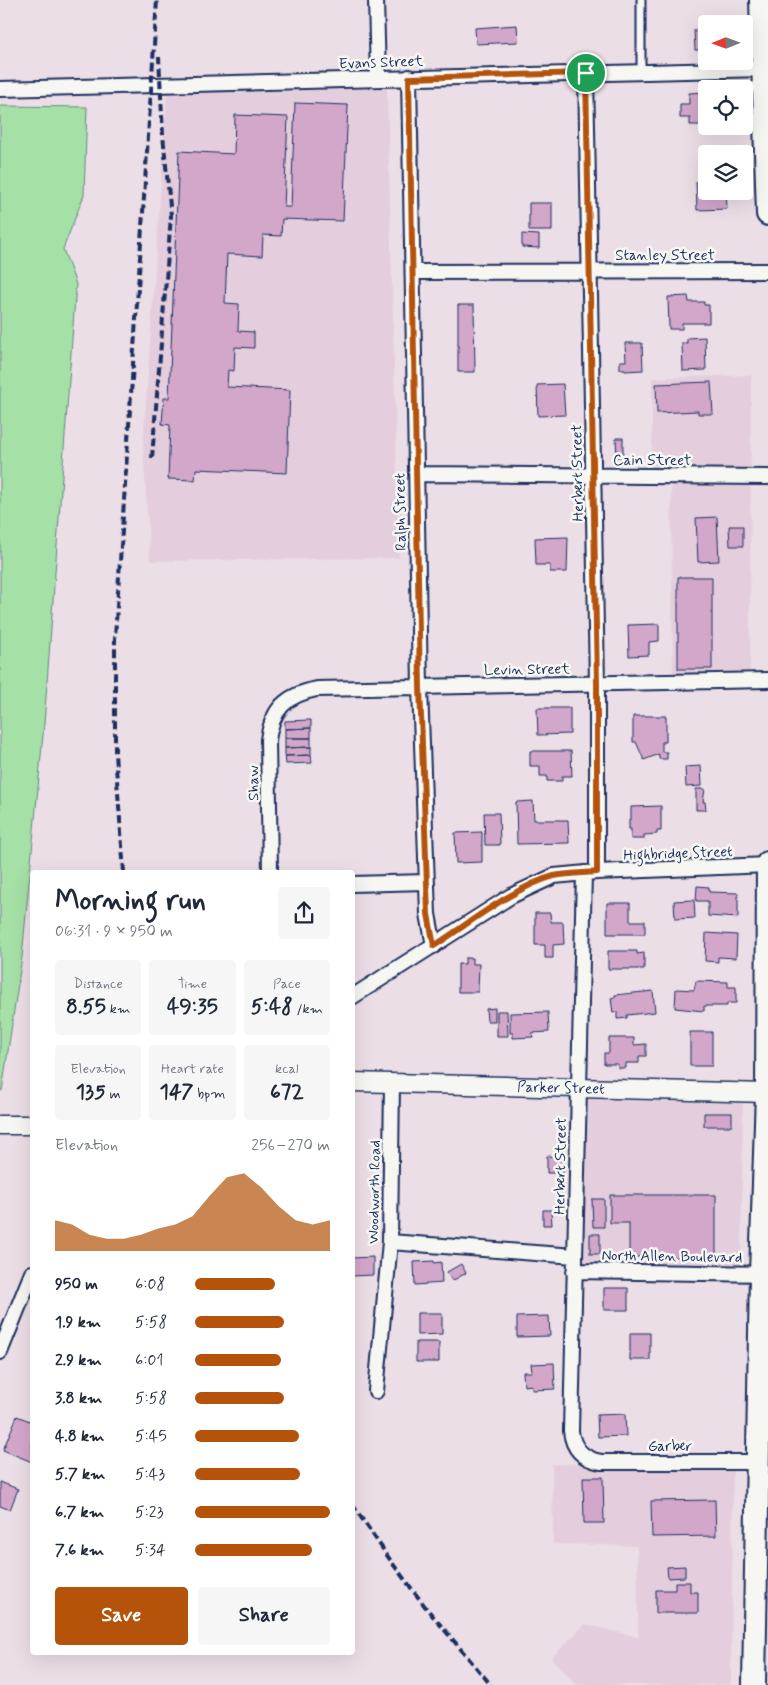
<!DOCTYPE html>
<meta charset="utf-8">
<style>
body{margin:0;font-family:Mynerve,sans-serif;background:#f6f6f7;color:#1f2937;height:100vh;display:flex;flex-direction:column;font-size:19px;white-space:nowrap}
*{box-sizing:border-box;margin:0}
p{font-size:16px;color:#747a83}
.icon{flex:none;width:28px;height:28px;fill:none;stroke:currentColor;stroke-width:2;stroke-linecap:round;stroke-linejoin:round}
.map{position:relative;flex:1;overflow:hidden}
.panel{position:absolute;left:30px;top:870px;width:325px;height:785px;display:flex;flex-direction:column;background:#fff;border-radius:5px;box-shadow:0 5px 20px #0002}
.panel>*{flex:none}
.needle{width:32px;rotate:269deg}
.controls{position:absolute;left:698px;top:15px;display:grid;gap:10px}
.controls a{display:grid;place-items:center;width:55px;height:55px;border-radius:5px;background:#fff;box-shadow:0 5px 20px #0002;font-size:25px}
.pin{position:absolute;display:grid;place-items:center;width:42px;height:42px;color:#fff;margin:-21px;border:2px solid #fff;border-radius:50%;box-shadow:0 1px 5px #0007}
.round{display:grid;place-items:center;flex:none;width:52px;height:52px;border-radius:5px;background:#f6f6f7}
.overview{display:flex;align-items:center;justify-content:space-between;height:85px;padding:0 25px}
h1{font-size:28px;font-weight:700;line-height:38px}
.metrics{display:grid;grid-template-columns:repeat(3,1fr);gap:8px;height:85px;padding:5px 25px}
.metrics div{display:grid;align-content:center;border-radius:5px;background:#f6f6f7;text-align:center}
.metrics b{font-size:21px;font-weight:700}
.metrics small{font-size:14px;font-weight:400}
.metrics p{font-size:14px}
.chart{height:140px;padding:10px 25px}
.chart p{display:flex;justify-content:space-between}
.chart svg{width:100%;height:90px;margin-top:5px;fill:#b45309;opacity:.7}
.button{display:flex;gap:10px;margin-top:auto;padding:10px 25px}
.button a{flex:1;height:58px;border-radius:5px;background:#b45309;color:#fff;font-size:20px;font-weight:700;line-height:58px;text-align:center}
.button a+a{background:#f6f6f7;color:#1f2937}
ul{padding:0 25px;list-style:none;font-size:16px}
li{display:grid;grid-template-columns:80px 60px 1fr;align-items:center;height:38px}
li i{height:12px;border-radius:6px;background:#b45309}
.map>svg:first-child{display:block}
</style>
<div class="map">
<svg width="768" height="1685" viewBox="0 0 768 1685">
<rect width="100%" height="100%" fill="#ecdee6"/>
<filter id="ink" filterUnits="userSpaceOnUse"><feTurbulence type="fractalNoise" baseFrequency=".02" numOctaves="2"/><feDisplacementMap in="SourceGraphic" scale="10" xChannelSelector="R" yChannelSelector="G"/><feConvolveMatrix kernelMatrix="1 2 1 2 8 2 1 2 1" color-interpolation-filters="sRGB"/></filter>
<g filter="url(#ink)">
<!-- built -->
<path fill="#e4cede" d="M387,88L399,558L150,561L143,445L167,93Z
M751,375L750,678L673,679L671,485L652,484V378Z
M584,1099L743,1103L741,1271L580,1266Z
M552,1464L733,1468L731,1685H577L551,1658L585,1624L638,1637L637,1546L553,1544Z"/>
<!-- green -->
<path fill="#a5e0a6" stroke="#608882" d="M0,106L87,107L84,195L63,249L76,284L44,724L22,957L2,1091L0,1090Z"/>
<!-- building -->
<path fill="#d3a7ca" stroke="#1b2f5e" d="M517,25L518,42L476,44L475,28Z
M706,29V50H695L694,30Z
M706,92V123H703V125H690V118H680V104H689V93Z
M295,103L348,105L343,221L282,219L281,236L263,235L262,256L227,254L225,303L239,304L238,331L254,332V348L235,347L234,371L228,370L227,387L290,390L287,473L196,469L195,480L168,479L170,425L162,424L164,398H169L179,151L234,154L235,115L288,117L284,207H291Z
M706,181V191H726L727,209L697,210L696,182Z
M529,203H552V231H529Z
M522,234L539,235V248L522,247Z
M688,296L689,302H704V305H709V323H682V329H669L668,297Z
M458,305H474L475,372H458Z
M705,337L706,370L683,371L682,343H687V338Z
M625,343H642L643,370L625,371V369H620V361H626Z
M711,382L713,414H698V411L657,413L656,384Z
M563,384L565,415L538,416L537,385Z
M616,438H623V457H617Z
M717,517L719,561L698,562L696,518Z
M729,526H743V546H730Z
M568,537L567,572H550V565H536L535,538Z
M678,577H712V669H678Z
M659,624V641L649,642V655L629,656L628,625Z
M537,708H570V734L538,735Z
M633,716H666V742H662V752H667V759H659V754L644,760L636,742H633Z
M311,720V728L285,729V721Z
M311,728V738H285V729Z
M285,738H311V747L285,748Z
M311,747V755L285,756V748Z
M530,751H571L572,776H562V781H547V776H540V766H530Z
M311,755L312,763L286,764L285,756Z
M701,766L702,786L686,787L685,767Z
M696,789H705L703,802H705L706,810H696Z
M533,801L534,820H568L569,843L517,844L516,802Z
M661,806V831H657V834L644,835V839H631V829H629V819H631V807Z
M484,813H499L500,845H485Z
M482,832V862L456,863L455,833Z
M697,886L709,887V892L738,893V918L708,916V901H696Z
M694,900L695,918L675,919L674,901Z
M607,903H630V921H645V934H607Z
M535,913H550L551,922H563L564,944L553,945V958H545V945H535Z
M706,933L737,935L736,958L718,957V962L705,961Z
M608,951H637V954L644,953V969H608Z
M465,958H472V964H479L478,992H458V964H465Z
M696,981L728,982V987H736V1003H727V1006H704V1011L675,1008L676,989L694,990Z
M653,991L655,1012L627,1015V1018L617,1019V1012L613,1013L611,998L615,997V995Z
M495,1008V1021H487L486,1009Z
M497,1011H507L508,1036H497Z
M548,1012L549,1032L532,1033L533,1037L513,1038V1033H510V1013Z
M690,1032H712V1066H690Z
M609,1038H634V1045L646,1044V1056H639V1063H626V1068H618V1064H604V1053H609Z
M704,1113H732V1126H704Z
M547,1156L563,1157V1173H547Z
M610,1195H716V1257H629V1223H610Z
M592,1199H604V1227H593Z
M543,1210H551L552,1225H543Z
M590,1234H600V1254H590Z
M373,1257V1275L352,1276V1258Z
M434,1261V1263L441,1262L442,1283L415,1285L414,1262Z
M461,1264L466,1273L452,1281L447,1272Z
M604,1288H628V1310H604Z
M417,1313H442V1334L417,1335Z
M549,1316L550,1336L517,1337V1317Z
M630,1333H650V1360H630Z
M416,1342H439V1362H416Z
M554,1363L555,1389L532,1390V1385L524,1386L523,1372H532L531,1364Z
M625,1414L626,1436L598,1437L597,1415Z
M17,1416L32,1422V1462L3,1450Z
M583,1477H603L604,1523H584Z
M0,1482L18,1489L10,1510L0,1506Z
M715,1500L716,1536L652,1537L651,1501Z
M685,1566V1577L668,1578L667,1567Z
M675,1582H690V1592H698V1613H656V1590H675Z"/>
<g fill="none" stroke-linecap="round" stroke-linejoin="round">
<!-- service casing -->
<g stroke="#1b2f5e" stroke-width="11">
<path id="service" d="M641,0V72"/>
</g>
<!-- minor casing -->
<g stroke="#1b2f5e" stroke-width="18">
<path id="minor" d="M376,0L378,78
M586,73L597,684V872
M409,77L420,687L428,914L434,946
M0,89L763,69
M413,272L768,271
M416,474L768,477
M270,872L268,740C272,709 286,695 317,689L768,680
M584,873L571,1431C573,1449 583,1459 601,1462H758
M352,884L426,882
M352,997L511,896L554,876L597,872L768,865
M390,1242L575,1256
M574,1271L768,1274
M0,1352L32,1273
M376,1391L390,1242L392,1083"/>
</g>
<!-- tertiary casing -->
<g stroke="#1b2f5e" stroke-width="21">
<g id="tertiary">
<path id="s1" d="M352,1082L767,1093"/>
<path d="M0,1125H32"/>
</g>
</g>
<!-- trunk casing -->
<g stroke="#1b2f5e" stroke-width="26">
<path id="trunk" d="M761,0L768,214
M754,1685L761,1274L767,1093L768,863"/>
</g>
<!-- service -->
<use href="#service" stroke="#f6f6f2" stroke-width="7"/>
<!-- minor -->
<use href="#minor" stroke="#f6f6f2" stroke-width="14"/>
<!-- tertiary -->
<use href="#tertiary" stroke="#f6f6f2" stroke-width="18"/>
<!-- trunk -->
<use href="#trunk" stroke="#f6f6f2" stroke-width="22"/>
<!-- rail -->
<path stroke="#1b2f5e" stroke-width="4" stroke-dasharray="8 4" stroke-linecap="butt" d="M152,458L171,216L163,135L159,57
M124,872L115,754V637L157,0
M352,1504L393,1564L427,1609L491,1685"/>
</g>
</g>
<g fill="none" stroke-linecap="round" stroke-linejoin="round" filter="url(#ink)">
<!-- route casing -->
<g stroke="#fff" stroke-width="10">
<path id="route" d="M586,73L597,684V872C583,873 568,873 554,876C516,886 468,924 434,946L428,914L420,687L409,78Z"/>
</g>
<!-- route -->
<use href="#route" stroke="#b45309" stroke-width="6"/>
</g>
<g text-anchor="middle" stroke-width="5" stroke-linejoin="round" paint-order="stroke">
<!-- street labels -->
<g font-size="15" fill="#1b2f5e" stroke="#f6f6f2">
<text transform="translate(381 62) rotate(-2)" y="5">Evans Street</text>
<text x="665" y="260">Stanley Street</text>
<text x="652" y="465">Cain Street</text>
<text transform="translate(577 473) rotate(-91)" y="5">Herbert Street</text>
<text transform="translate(400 512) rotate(-91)" y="5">Ralph Street</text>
<text transform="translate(527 669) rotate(-1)" y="5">Levin Street</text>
<text transform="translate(253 783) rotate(-91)" y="5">Shaw</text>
<text transform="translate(678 853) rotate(-2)" y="5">Highbridge Street</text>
<text dy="5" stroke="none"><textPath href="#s1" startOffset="209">Parker Street</textPath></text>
<text transform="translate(560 1166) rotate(-89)" y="5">Herbert Street</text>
<text transform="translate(374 1192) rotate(-89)" y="5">Woodworth Road</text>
<text transform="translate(672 1256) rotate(1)" y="5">North Allen Boulevard</text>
<text x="670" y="1451">Garber</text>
</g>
</g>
</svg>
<div class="controls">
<a><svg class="needle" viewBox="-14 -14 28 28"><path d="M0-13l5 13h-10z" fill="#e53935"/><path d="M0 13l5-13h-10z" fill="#747a83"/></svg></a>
<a><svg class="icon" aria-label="locate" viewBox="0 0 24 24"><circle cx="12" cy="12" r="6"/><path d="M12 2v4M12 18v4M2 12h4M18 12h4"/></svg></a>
<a><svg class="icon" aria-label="layers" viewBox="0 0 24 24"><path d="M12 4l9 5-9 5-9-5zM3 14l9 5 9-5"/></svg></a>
</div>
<div class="pin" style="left:586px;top:73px;background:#1e9e55"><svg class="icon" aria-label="arrive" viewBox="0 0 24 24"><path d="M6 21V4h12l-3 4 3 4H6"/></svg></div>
<section class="panel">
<div class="overview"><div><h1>Morning run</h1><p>06:31 · 9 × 950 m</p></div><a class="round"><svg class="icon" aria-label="share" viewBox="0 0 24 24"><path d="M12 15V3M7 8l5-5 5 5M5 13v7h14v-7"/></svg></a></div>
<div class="metrics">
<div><p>Distance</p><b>8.55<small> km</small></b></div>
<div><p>Time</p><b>49:35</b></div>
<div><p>Pace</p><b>5:48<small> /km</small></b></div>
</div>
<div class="metrics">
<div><p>Elevation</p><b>135<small> m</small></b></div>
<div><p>Heart rate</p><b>147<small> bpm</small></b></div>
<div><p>kcal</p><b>672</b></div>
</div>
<div class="chart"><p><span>Elevation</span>256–270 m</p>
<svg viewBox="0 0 160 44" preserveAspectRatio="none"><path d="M0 44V29L10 31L20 36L30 38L40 38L50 36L60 33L70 31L80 27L90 17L100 8L110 6L120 13L130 22L140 29L150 31L160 29V44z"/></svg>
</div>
<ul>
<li><b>950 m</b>6:08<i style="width:59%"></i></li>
<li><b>1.9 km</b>5:58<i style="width:66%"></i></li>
<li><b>2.9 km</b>6:01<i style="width:64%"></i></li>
<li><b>3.8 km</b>5:58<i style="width:66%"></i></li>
<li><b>4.8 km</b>5:45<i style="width:77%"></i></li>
<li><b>5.7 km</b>5:43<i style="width:78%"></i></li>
<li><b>6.7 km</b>5:23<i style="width:100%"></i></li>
<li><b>7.6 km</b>5:34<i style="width:87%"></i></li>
</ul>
<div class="button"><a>Save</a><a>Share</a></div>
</section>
</div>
